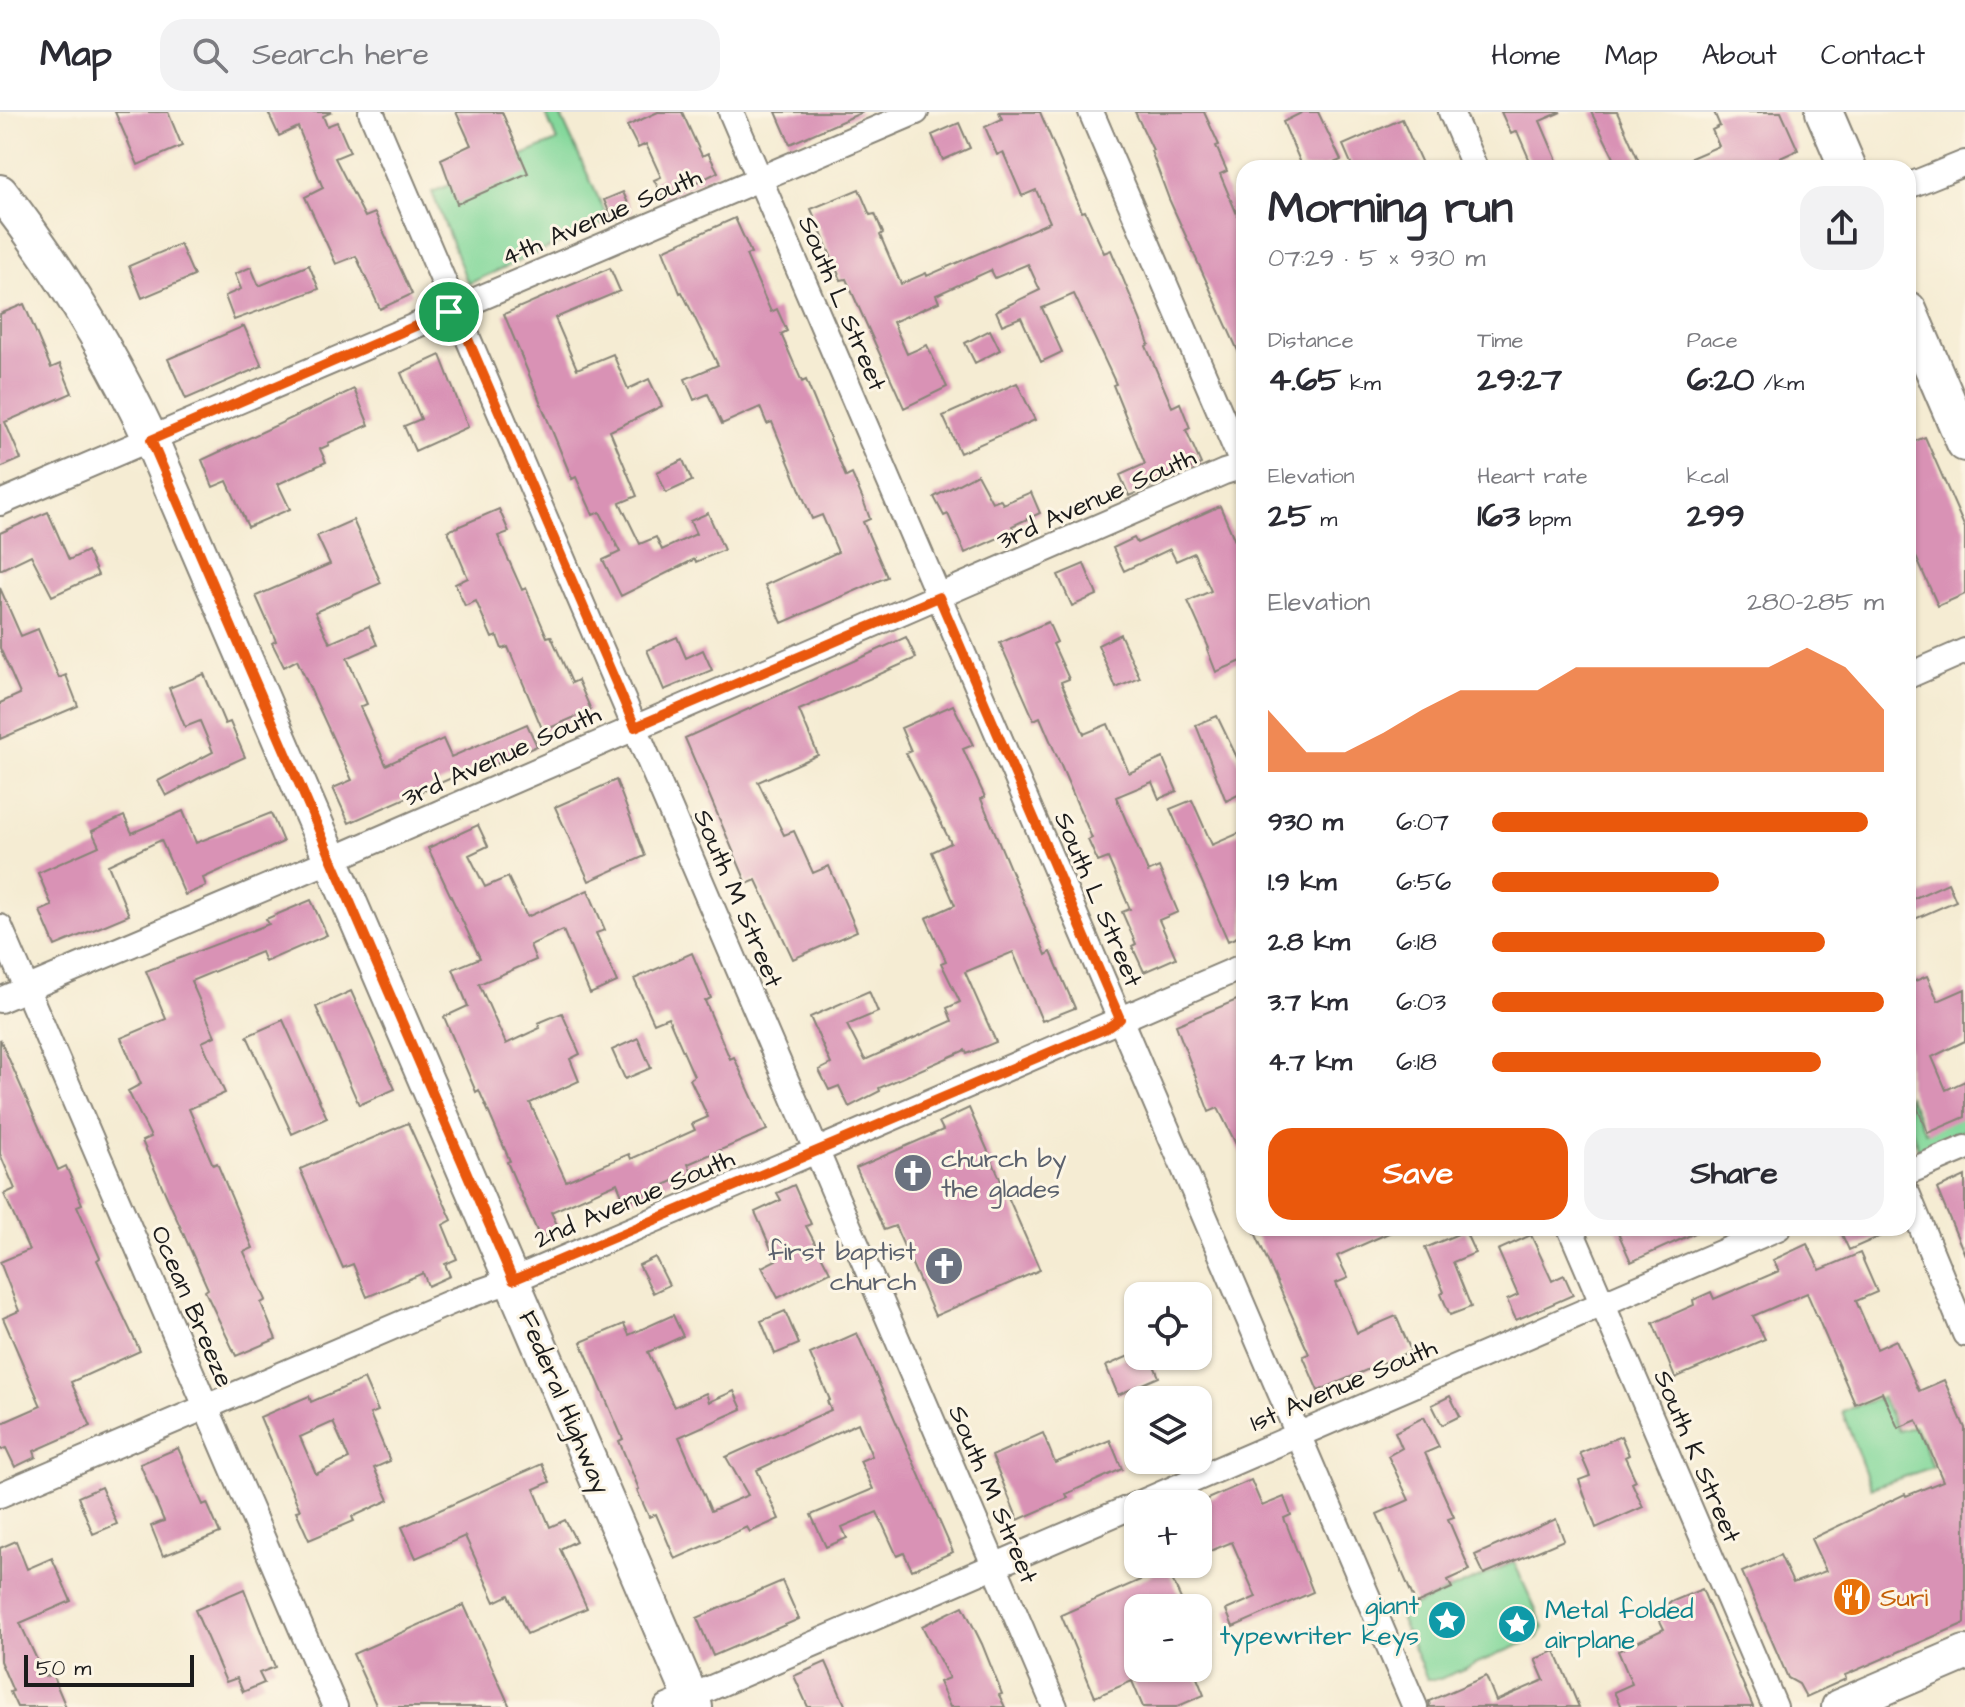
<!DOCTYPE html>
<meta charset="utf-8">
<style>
body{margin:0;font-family:"Architects Daughter",sans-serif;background:#f2f2f3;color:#2b2b33;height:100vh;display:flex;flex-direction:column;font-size:30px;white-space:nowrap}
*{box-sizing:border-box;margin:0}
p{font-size:26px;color:#7c7c81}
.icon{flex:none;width:44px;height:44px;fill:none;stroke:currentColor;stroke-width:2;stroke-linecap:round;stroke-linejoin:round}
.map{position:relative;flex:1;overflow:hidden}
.details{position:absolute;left:1236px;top:48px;width:680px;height:1076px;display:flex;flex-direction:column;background:#fff;border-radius:24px;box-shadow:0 2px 6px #0004}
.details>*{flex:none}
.fabs{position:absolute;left:1124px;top:1170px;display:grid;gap:16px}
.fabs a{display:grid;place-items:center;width:88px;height:88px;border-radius:16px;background:#fff;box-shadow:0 2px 6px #0004;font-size:40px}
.scale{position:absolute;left:24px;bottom:20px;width:170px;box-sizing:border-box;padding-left:8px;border:4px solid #1c1c1c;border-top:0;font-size:22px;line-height:28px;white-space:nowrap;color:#1c1c1c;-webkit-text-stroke:6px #fcf5e5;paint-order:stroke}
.pin{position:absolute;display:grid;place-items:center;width:68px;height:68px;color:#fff;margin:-34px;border:4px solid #fff;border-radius:50%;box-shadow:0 2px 8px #0007}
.round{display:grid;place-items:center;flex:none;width:84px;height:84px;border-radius:24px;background:#f2f2f3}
.head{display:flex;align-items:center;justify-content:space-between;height:136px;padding:0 32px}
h1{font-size:44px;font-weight:700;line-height:60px}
.metrics{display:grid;grid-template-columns:repeat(3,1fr);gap:12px;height:136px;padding:8px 32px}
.metrics div{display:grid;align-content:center}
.metrics b{font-size:34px;font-weight:700}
.metrics small{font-size:22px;font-weight:400}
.metrics p{font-size:22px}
.chart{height:224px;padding:16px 32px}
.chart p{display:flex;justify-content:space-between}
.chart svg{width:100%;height:144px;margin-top:8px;fill:#ea580c;opacity:.7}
.cta{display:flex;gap:16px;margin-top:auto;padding:16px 32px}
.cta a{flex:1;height:92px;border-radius:24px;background:#ea580c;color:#fff;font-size:32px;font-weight:700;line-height:92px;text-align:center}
.cta a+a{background:#f2f2f3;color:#2b2b33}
ul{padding:0 32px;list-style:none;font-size:26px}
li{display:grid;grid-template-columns:128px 96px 1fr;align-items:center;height:60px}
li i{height:20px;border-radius:10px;background:#ea580c}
header{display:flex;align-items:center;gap:48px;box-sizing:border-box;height:112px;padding:0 40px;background:#fff;border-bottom:2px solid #e1e1e2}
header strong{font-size:38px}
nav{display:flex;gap:44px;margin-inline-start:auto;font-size:28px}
.search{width:560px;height:72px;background:#f2f2f3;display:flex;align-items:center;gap:20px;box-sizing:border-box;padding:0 28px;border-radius:24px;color:#7c7c81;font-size:30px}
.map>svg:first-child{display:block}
</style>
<header>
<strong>Map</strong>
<div class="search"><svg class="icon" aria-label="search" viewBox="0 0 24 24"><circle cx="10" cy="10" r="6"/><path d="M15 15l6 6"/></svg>Search here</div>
<nav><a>Home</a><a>Map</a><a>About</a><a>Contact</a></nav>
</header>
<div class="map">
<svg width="1965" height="1595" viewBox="0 0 1965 1595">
<rect width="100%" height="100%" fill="#fcf5e5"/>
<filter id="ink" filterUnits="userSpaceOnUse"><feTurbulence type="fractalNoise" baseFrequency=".0125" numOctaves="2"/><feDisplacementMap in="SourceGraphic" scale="16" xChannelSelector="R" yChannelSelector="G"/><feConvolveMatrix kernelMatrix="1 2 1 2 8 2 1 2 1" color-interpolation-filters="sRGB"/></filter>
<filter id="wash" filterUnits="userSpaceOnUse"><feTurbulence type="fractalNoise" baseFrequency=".006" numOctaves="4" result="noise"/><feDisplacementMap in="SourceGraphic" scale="32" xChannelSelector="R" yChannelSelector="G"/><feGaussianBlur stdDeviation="1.8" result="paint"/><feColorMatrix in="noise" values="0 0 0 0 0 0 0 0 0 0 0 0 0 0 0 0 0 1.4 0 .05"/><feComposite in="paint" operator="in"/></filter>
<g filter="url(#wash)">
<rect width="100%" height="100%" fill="#f5ecd3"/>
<!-- green -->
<path fill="#84d89b" stroke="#507a5c" stroke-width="2" d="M545,0H559L609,109L468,172L432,80L557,29Z
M1908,983L1925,1020L1965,1003V1017L1918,1037L1908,1007Z
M1882,1285L1898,1319L1915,1314L1933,1355L1871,1376L1842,1299Z
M1514,1450L1544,1516L1537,1526L1440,1567H1427L1398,1501Z"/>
<g id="blocks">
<!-- building -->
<path fill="#d992b5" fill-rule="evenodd" d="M115,0H168L182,34L138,53Z
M268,0H332L323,4L327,14L337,10L350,40L335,46L365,105L375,101L412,182L380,197L356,144L336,152L305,85L323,76L298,15L279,24Z
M456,0H502L528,61L457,92L441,47L471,33Z
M658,0H682L702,44L708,41L718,60L664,87L654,68L661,65L646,32L638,36L627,14Z
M776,0H863L790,32Z
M999,0H1040L1082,100L1085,99L1104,141L1111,138L1140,207L1149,232L1146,234L1172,295L1180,291L1190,316L1186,318L1201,352L1129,384L1120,363L1145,352L1113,273L1116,272L1074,182L1042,196L1062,240L1041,250L1021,205L1002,213L996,199L1040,178L1028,152L995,166L991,158L936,183L939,190L893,210L907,242L927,233L947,275L904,296L846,167L841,168L811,97L859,77L870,103L875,102L883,121L880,123L901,172L926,161L927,164L1050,110L1036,78L1022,84L1003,40L997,43L985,15L1002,7Z
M1135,0H1204L1219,33L1216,34L1227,59L1220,62L1244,119V252L1169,87L1151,39L1153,38Z
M1303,0H1318L1341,48L1322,56H1303L1283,10Z
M1501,0H1561L1540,9L1558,51L1546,56H1533L1517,19L1511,22Z
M1591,0H1617L1642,56H1619Z
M1714,0H1781L1798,38L1758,56H1668L1719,34L1712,18L1720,14Z
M1402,7L1424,56H1353L1343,33Z
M959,11L970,36L943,48L932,23Z
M623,80L632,100L613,109L604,88Z
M735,106L751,141L746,143L771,200L777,197L787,219L781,222L802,270L806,268L846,365L852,362L862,385L870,407L863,410L887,465L782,511L765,473L838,440L822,403L812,407L772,310L767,312L760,295L722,312L708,282L694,288L685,267L718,253L682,180L680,181L663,138Z
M180,132L194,164L142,186L129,154Z
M309,153L319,177L234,208L225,184L241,177L235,162L251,155L259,174Z
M610,156L620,179L555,206L577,257L613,242L628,277L649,267L662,294L610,319L637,384L620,391L640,432L656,425L662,438L696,422L690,409L708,401L724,438L696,450L695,447L621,484L603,448L620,440L600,400L593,403L576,365L572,367L504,202Z
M24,192L51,256L60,252L72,281L5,310L21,347L0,356V202Z
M244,214L262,254L186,287L168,247Z
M990,218L1000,238L975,251L965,231Z
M440,243L468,315L415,339L404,314L421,307L401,261Z
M1017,271L1035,308L960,341L943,304Z
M354,277L369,313L328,331L329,333L320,337L326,350L278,372L290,397L248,415L227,369L213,375L202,348Z
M1925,325L1965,416V482L1938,494L1908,427V332Z
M683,348L692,369L666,381L657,360Z
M977,362L992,390L1000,387L1003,392L1031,380L1040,401L1012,414L1014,419L965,441L948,402L944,404L934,385Z
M1220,394L1244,450V548L1216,560L1207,537L1209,536L1188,489L1211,479L1194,441L1176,449L1170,437L1124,459L1113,436L1134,426L1137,431Z
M499,397L509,420L498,424L522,478L526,476L547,525L551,524L572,571L578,568L591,598L543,619L508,535L502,537L497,524L492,526L476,489L465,494L455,472L468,466L448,419Z
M48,400L69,448L87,439L98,463L52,484L31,443L0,458V421Z
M353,408L381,471L315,500L330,531L369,514L377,533L347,546L367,592L360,595L386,653L443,627L451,645L527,612L537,634L483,658L481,653L349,711L333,676L352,668L297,548L284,555L272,531L276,529L256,484L330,452L317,424Z
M1084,452L1097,483L1072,494L1058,463Z
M0,476L21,524L38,517L59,566L66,563L78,594L0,627V591L20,582L0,536Z
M1048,510L1057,530L1053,532L1069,567L1061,570L1084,622L1108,612L1129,661L1163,646L1177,679L1159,687L1152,670L1116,685L1148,760L1159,755L1178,800L1159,808L1176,846L1144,860L1132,834L1136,832L1122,800L1130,797L1108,746L1098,750L1088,728L1092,726L1040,605L1034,608L1000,531Z
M1120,522L1140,566L1116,576L1098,533Z
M677,525L686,546L703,538L712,558L664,578L647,538Z
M906,525L916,546L799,598L818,643L758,670L784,723L794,719L813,761L829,754L857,819L793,847L756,768L747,772L685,626Z
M204,562L225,612L230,610L245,645L201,665L166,684L158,669L213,640L200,609L185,615L169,576Z
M953,593L973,633L963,637L985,685L981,687L1046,843L1051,840L1075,896L1042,909L1013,840L965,860L996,930L967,942L965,938L879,976L880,979L849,995L839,974L829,978L819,958L831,952L810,905L869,879L878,900L847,913L865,948L952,909L947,896L960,890L941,851L946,849L926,806L955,793L932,740L951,731L906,641L911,639L901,616Z
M1217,604L1244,660V680L1226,689L1196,613Z
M616,668L645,744L589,769L555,695Z
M1192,688L1212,733L1244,719V822L1228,829L1170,697Z
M183,699L196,731L271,701L283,730L203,766L206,774L185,783L161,728L108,753L129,803L55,834L40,799L52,794L38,761L99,734L92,719L124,704L132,721Z
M478,713L488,734L469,743L485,775L508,765L527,805L588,778L605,818L596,821L617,870L590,882L563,818L530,833L536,848L479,872L506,932L540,916L538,911L562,901L580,942L570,947L579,969L530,991L566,1069L629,1042L631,1047L695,1018L692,1012L708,1005L690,967L694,964L668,905L654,911L634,867L692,841L711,886L705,889L730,947L734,945L767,1018L688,1052L692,1061L625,1090L617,1071L551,1100L559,1117L540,1126L507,1050L510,1049L479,978L476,980L444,905L468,894L453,857L480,846L428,736Z
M1948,771L1956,789L1908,810V789Z
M311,788L327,823L265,850L261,840L191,869L215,924L202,930L225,981L189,997L213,1053L217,1051L253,1136L244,1140L266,1188L261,1191L276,1227L236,1244L205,1179L208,1177L142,1029L151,1025L128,979L141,972L121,926L166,907L146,859L269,812L266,807Z
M1927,864L1938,889L1965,877V929L1932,945L1946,978L1965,969V1005L1928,1021L1908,974V872Z
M351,879L395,977L359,993L316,895Z
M1244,885V1048L1218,996L1209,1000L1176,913Z
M283,908L327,1006L292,1022L247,924Z
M638,926L651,956L625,967L612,938Z
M0,927L58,1058L66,1054L82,1092L77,1094L100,1146L97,1148L140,1239L71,1270L91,1314L34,1339L36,1345L15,1355L6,1336L0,1338V1312L41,1294L3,1206L19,1199L0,1150L29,1138L4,1082L15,1077L0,1042Z
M969,996L1040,1158L935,1204L895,1114L884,1118L856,1056L943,1018L939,1010Z
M408,1011L452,1108L443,1113L457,1147L445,1152L450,1164L428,1174L423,1161L367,1185L353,1152L343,1156L300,1057Z
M1965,1064V1143L1937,1077Z
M794,1073L811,1112L806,1114L830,1160L778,1186L762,1155L776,1148L755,1100L781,1088L777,1081Z
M1253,1116H1400L1337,1144L1348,1166L1336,1171L1357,1221L1396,1204L1411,1239L1318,1279L1303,1244L1309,1242Z
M1616,1116H1706L1631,1150Z
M1839,1116H1899L1849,1138Z
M1465,1119L1475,1141L1453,1150L1471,1195L1450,1203L1441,1182L1444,1180L1425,1136Z
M1531,1123L1552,1169L1564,1163L1573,1183L1516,1208L1507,1188L1518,1183L1498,1138Z
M1807,1132L1820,1158L1860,1141L1877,1180L1856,1189L1877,1237L1896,1228L1919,1279L1944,1268L1965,1316V1511L1845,1563L1846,1567L1806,1585L1799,1572L1788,1566L1742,1460L1780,1443L1793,1471L1826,1459L1811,1427L1905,1382L1906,1384L1943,1369L1917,1308L1898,1316L1882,1280L1855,1292L1807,1181L1753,1204L1765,1227L1675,1266L1653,1211L1694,1193L1693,1188L1711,1180L1714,1187L1779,1159L1773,1148Z
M655,1145L669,1173L653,1181L639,1153Z
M785,1199L799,1232L775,1242L761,1209Z
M673,1203L683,1224L648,1240L674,1295L706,1281L709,1290L734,1279L742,1297L679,1325L711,1399L748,1383L726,1345L831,1298L827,1289L830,1288L810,1242L857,1221L953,1440L912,1458L904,1441L897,1444L877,1400L842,1415L847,1426L826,1435L811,1403L873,1377L860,1349L872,1344L858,1311L757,1358L779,1407L750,1420L747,1415L675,1447L656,1402L649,1405L637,1378L639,1377L619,1329L623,1327L581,1230L624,1212L629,1223Z
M1129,1244H1150L1159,1265L1118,1283L1106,1254Z
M364,1267L378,1299L370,1302L390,1349L374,1356L389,1388L352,1405L354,1409L309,1428L296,1399L300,1398L260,1305L309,1284L311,1290ZM333,1310L349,1347L316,1362L300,1325Z
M1450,1284L1460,1304L1442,1313L1432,1293Z
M1424,1305L1439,1335L1425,1341L1454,1405L1448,1407L1470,1458L1448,1468L1452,1476L1416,1492L1377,1402L1409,1388L1388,1344L1402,1336L1395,1320Z
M1043,1321L1055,1351L1110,1328L1122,1357L1066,1382L1068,1386L1018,1408L992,1344Z
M1621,1324L1629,1343L1625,1345L1636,1369L1632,1371L1643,1395L1596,1416L1579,1368L1590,1364L1580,1341Z
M178,1336L203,1393L207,1391L220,1421L163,1444L151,1414L164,1409L140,1352Z
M542,1352L550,1370L534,1377L550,1415L565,1408L576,1429L560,1437L587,1496L527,1522L509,1483L495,1490L465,1424L416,1446L402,1415Z
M1251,1368L1262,1394L1284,1385L1291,1403L1284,1406L1313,1480L1233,1515L1226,1498L1256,1485L1232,1430L1198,1444V1391Z
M101,1375L117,1412L93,1422L78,1385Z
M1556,1407L1564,1428L1484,1462L1475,1443Z
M16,1429L27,1457L52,1446L71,1489L20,1511L45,1565L52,1562L66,1595H17L10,1580L13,1579L0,1549V1436Z
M1167,1456L1185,1496H1138V1556H1193L1204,1583L1176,1595H1143L1132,1569L1095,1585L1061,1503Z
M782,1469L799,1507L713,1544L697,1506Z
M244,1477L275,1555L259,1561L264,1571L243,1580L237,1566L226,1570L195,1498Z
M1702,1477L1753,1595H1621L1614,1580L1632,1572L1618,1539L1664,1517L1654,1497Z
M464,1493L510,1595H377L353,1542Z
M963,1494L982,1532L1002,1582L999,1583L1005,1595H950L939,1570L949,1566L922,1514Z
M1555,1539L1579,1595H1430L1429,1589L1486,1564L1496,1589L1544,1568L1535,1547Z
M826,1550L846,1595H808L794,1564Z"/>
</g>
</g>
<g filter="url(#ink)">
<use href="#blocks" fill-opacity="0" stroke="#888478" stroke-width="2"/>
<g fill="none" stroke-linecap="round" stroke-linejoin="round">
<!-- street casing -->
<g stroke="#888478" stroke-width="28">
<path id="street" d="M371,0L1055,1595
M731,0L1415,1595
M1091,0L1244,356
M1451,0L1475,56
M1908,74L1965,51
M0,391L916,0
M1908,564L1965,539
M0,815L335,1595
M0,888L331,748L1224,360L1244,354
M1908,1060L1965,1036
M1908,1083L1965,1222
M1570,1116L1775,1595
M0,1383L456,1188L513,1168L802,1045L1244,854
M667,1595L1778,1116"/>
</g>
<!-- secondary casing -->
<g stroke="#888478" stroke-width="38">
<path id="secondary" d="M0,80C61,158 109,238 151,328L695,1595
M1839,1595L1965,1541"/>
</g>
<!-- primary casing -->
<g stroke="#888478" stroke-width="40">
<path id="primary" d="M1824,0L1848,56
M1908,198L1965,331"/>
</g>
<!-- street -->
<use href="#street" stroke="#fff" stroke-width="24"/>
<!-- secondary -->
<use href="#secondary" stroke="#fff" stroke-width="34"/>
<!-- primary -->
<use href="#primary" stroke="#fff" stroke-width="36"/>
</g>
</g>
<g fill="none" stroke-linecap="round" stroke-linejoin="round" filter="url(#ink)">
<!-- route casing -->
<g stroke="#fff" stroke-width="16">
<path id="route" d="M455,197L635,615L939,485L1120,907L1107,916L513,1168L151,328Z"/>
</g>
<!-- route -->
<use href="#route" stroke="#ea580c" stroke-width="10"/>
</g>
<!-- icons -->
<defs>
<g id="church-disc" transform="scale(2)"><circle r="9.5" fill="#6b7280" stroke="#fcf5e5"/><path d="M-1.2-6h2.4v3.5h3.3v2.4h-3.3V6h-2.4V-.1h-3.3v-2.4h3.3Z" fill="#fff"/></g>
<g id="restaurant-disc" transform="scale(2)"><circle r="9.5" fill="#e8710a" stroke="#fcf5e5"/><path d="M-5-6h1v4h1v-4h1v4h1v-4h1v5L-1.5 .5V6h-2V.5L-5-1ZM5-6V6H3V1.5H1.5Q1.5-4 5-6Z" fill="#fff"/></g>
<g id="sight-disc" transform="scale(2)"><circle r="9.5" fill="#0f9aa8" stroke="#fcf5e5"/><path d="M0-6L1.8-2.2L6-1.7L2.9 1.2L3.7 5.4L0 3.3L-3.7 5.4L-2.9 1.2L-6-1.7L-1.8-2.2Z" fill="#fff"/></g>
</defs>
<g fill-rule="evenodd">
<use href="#church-disc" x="913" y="1061"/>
<use href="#church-disc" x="944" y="1154"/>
<use href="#restaurant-disc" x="1852" y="1485"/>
<use href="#sight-disc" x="1447" y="1508"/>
<use href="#sight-disc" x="1517" y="1512"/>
</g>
<g text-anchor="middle" stroke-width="6" stroke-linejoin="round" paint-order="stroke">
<!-- street labels -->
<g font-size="26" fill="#1c1c1c" stroke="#fcf5e5">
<text transform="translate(601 104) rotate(-23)" y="9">4th Avenue South</text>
<text transform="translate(843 191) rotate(67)" y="9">South L Street</text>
<text transform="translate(1096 386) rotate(-24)" y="9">3rd Avenue South</text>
<text transform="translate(501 643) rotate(-24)" y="9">3rd Avenue South</text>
<text transform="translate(739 786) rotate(67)" y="9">South M Street</text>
<text transform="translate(1099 787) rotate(67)" y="9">South L Street</text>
<text transform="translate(634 1086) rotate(-23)" y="9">2nd Avenue South</text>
<text transform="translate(193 1194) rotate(67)" y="9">Ocean Breeze</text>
<text transform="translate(1343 1272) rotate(-23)" y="9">1st Avenue South</text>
<text transform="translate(565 1290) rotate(67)" y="9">Federal Highway</text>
<text transform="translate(1698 1344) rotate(67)" y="9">South K Street</text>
<text transform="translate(994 1382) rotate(67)" y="9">South M Street</text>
</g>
<!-- worship labels -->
<g font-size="26" fill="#5b616d" stroke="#fcf5e5" text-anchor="start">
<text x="941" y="1055">church by<tspan x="941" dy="30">the glades</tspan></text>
<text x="916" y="1148" text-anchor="end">first baptist<tspan x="916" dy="30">church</tspan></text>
</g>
<!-- food labels -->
<g font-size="26" fill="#c56008" stroke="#fcf5e5" text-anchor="start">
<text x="1880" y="1494">Suri</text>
</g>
<!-- culture labels -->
<g font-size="26" fill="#0d838f" stroke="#fcf5e5" text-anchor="end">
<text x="1419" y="1502">giant<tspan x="1419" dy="30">typewriter keys</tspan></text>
<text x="1545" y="1506" text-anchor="start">Metal folded<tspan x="1545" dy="30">airplane</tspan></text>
</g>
</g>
</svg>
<div class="fabs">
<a><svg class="icon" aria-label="locate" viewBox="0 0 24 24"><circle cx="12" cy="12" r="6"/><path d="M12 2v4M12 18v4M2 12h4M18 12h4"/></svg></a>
<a><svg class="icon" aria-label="layers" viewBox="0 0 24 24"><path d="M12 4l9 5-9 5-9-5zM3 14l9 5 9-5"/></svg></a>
<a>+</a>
<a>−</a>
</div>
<div class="scale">50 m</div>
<div class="pin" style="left:449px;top:200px;background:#1e9e55"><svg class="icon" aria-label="arrive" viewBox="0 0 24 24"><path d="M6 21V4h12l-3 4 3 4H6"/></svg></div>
<section class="details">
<div class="head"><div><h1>Morning run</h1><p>07:29 · 5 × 930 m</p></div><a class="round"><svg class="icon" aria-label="share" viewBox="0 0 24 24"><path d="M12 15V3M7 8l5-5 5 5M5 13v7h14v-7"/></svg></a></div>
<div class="metrics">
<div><p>Distance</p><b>4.65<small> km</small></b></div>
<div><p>Time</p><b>29:27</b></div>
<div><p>Pace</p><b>6:20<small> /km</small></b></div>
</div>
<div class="metrics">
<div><p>Elevation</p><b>25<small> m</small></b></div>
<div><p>Heart rate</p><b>163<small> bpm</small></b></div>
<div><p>kcal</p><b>299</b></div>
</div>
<div class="chart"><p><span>Elevation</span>280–285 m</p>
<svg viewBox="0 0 160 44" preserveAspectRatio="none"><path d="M0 44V25L10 38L20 38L30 32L40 25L50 19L60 19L70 19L80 12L90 12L100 12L110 12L120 12L130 12L140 6L150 12L160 25V44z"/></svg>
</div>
<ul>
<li><b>930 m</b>6:07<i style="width:96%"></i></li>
<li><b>1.9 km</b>6:56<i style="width:58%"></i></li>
<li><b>2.8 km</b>6:18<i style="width:85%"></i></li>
<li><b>3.7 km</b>6:03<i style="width:100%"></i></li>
<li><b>4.7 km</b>6:18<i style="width:84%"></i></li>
</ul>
<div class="cta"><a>Save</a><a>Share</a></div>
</section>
</div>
